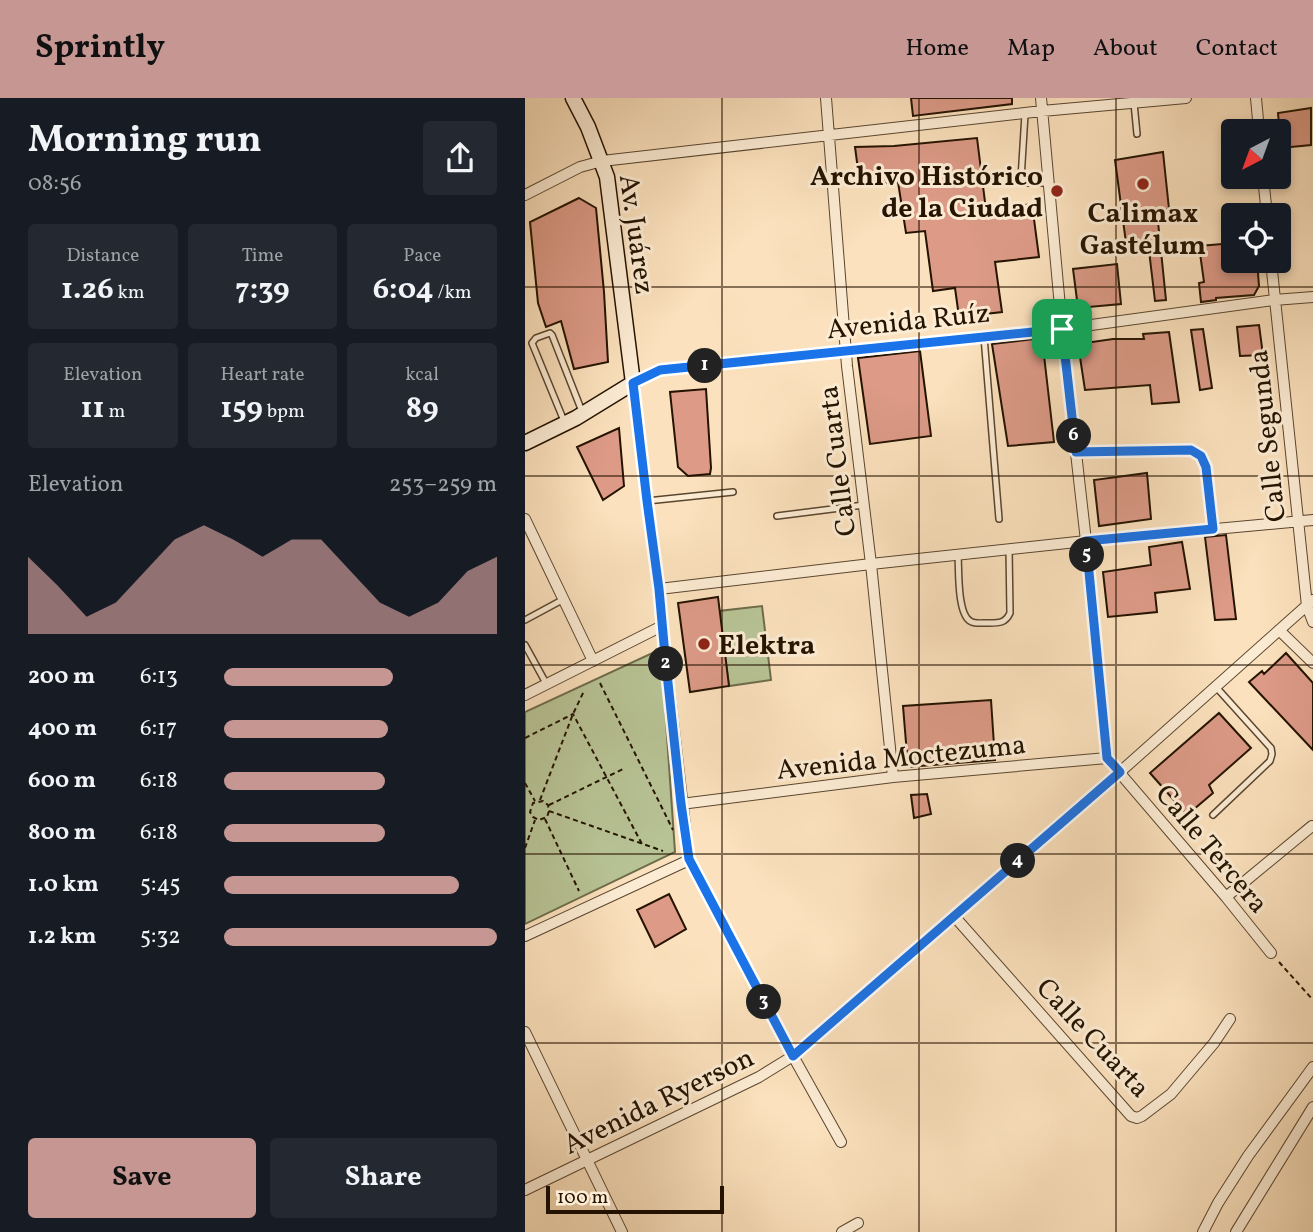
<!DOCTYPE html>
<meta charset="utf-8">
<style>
body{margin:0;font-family:Vollkorn,serif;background:#242831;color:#f1f3f6;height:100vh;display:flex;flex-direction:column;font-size:26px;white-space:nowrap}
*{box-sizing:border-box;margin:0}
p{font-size:23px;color:#9ea1a6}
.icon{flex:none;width:38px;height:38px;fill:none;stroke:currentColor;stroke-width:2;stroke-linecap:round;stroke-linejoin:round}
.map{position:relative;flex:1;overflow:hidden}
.sheet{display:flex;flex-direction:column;background:#171b24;width:525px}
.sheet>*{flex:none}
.needle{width:46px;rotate:221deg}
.buttons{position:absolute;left:696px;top:21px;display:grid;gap:14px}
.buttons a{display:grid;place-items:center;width:70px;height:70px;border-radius:7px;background:#171b24;box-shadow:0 4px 10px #0003;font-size:35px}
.scale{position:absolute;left:21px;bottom:18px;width:178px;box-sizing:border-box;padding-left:7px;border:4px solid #241300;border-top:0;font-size:19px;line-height:24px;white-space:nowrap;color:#241300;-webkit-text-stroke:5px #fcecd4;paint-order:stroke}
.pin{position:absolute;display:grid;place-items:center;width:60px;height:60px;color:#fff;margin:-30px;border-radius:14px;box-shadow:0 4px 10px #0006}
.km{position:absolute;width:35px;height:35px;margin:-18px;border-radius:50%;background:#222;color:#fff;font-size:19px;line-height:35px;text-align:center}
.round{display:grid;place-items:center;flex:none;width:74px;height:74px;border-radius:7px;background:#242831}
.headline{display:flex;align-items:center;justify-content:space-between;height:119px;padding:0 28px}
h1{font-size:38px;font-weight:700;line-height:52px}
.figures{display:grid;grid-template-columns:repeat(3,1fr);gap:10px;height:119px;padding:7px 28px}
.figures div{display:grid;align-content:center;border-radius:7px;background:#242831;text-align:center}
.figures b{font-size:30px;font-weight:700}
.figures small{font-size:19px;font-weight:400}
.figures p{font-size:19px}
.chart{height:196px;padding:14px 28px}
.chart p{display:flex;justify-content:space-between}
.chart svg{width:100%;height:126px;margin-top:7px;fill:#c59692;opacity:.7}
.action{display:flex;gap:14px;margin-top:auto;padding:14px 28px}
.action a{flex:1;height:80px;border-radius:7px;background:#c59692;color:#111;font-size:28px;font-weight:700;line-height:80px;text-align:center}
.action a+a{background:#242831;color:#f1f3f6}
ul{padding:0 28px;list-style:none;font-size:23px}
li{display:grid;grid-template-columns:112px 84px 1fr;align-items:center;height:52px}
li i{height:18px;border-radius:9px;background:#c59692}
header{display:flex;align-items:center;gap:42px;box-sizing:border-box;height:98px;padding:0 35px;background:#c59692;color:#111}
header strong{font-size:33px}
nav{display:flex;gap:38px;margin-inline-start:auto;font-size:24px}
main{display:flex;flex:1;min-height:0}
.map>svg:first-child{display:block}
</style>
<header>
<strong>Sprintly</strong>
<nav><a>Home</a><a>Map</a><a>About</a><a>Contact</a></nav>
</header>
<main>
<section class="sheet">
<div class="headline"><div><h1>Morning run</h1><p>08:56</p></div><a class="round"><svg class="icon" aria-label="share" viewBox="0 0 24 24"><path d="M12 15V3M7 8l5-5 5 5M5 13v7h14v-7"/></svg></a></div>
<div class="figures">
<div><p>Distance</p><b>1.26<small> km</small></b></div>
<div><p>Time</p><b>7:39</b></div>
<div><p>Pace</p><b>6:04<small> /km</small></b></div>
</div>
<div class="figures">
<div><p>Elevation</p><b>11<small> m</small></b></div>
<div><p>Heart rate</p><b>159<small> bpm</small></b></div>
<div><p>kcal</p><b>89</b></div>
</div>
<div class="chart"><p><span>Elevation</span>253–259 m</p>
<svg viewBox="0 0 160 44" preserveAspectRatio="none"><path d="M0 44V17L10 27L20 38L30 33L40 22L50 11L60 6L70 11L80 17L90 11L100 11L110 22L120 33L130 38L140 33L150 22L160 17V44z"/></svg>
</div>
<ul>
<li><b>200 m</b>6:13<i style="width:62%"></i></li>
<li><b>400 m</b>6:17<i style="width:60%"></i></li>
<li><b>600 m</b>6:18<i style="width:59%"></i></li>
<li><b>800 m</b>6:18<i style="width:59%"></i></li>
<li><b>1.0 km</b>5:45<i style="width:86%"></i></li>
<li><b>1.2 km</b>5:32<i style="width:100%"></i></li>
</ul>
<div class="action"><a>Save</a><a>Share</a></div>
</section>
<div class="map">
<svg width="788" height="1134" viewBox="0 0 788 1134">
<rect width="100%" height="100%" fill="#fbe1bd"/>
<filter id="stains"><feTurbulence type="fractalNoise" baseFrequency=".00286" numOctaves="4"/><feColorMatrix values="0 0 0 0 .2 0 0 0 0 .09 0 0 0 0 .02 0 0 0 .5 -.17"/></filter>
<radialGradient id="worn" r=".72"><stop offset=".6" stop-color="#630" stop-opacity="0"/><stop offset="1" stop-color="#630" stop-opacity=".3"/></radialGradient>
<!-- green -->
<path fill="#b8c496" stroke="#6e6c4b" stroke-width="2" d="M237,508L246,582L204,588L194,513Z
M136,551L150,754L0,826V614Z"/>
<!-- building -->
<path fill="#dc9a87" stroke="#241300" stroke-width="2" d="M386,0H487V6L388,18Z
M786,10V47L756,50L753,15Z
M452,40L461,112L507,106L514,159L470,164L477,214L434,219L430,190L408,193L400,133L381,135L373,84L335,87L330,49L369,48Z
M638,54L644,111L632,114L641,202L630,203L623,144L601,145L590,62Z
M54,100L71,110L79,194L83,264L49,271L36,223L21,229L13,205L5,124Z
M709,145V163H732L734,188L729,197L691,200V202L676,204L674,185L679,184L674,148Z
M592,166L596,206L553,210L548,171Z
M734,227L738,257L715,258L712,229Z
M678,231L687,290L675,292L666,232Z
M644,234L654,304L627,306L625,287L560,292L553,246L588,241H619L618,236Z
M517,240L529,344L483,348L467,246Z
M395,253L406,338L345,346L333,260Z
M181,291L186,370L185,376L163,378L153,369L145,294Z
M94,330L99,388L78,402L52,349Z
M622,375L626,421L574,428L569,382Z
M701,437L711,521L690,522L680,439Z
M657,444L665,491L630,495L632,514L583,519L578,474L626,467L624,449Z
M193,499L204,588L165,594L153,505Z
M761,555L788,585V652L724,584L737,573L739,576Z
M466,602L470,662L383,669L378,608Z
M694,615L726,650L684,687L688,695L662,717L625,675Z
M402,696L406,716L389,720L386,697Z
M144,796L161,831L130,849L112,812Z"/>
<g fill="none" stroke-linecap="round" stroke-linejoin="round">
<!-- lane casing -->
<g stroke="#5a462f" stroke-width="8">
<path id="lane" d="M609,5L612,36
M500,16L496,81L500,85H523
M459,239L474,421
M39,323L7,245L11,240L25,235L27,237L58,316
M551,354L666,352L676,358L681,369L688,431
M122,403L208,394
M252,418L339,407
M433,457C434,471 432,515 445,523C449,526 456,525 461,525C473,525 480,526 485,515L484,451
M0,522L39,501
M0,547L22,587
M688,717L745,663L747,656L746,650L691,589"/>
</g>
<!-- street casing -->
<g stroke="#5a462f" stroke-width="12">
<path id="street" d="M301,0L322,268L346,466L368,679
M516,0L537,231L561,443L582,660
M731,0L734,33
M738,79L742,117
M0,97L55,69L77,63L517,13L661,0
M746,163L782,508L788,524
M0,421L68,563
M134,491L346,466L561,443L788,422
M754,532L788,565
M0,597L137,528
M582,660L701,799L746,855
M156,706L368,679L582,660
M701,799L787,728
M429,818L606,1018L612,1020L617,1018L646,996L689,945L705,921
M0,838L164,762
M0,934L97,1134
M316,1044L268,958L164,762L137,528L134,491L122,403L108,285L135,272L537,231L749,202L788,199
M0,1092L234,979L268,958L595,674L788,502
M317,1134L333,1125
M678,1134L693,1105L723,1058L788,969
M711,1134L788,1009"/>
</g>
<!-- secondary casing -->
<g stroke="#241300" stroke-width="17">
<path id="secondary" d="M0,345L51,320L108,285L82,79L63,29L48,0"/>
</g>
<!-- path -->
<path stroke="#241300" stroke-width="2" stroke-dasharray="5 3.5" stroke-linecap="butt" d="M75,585L148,732
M0,640L48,616L117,746
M0,685L10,703
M15,702L48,616L59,593
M24,707L98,671
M24,713L22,719L14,722L8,719L5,714L8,705L18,703L23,707L24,713L138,753
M20,721L54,793
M0,750L10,722
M754,864L788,902"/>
<!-- lane -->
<use href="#lane" stroke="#fcecd4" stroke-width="5"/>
<!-- street -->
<use href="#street" stroke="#fcecd4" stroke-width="10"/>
<!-- secondary -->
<use href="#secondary" stroke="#fcecd4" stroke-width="14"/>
</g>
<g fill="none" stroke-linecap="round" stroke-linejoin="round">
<!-- route casing -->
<g stroke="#fff" stroke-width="14">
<path id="route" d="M537,231L551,354L666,352L676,358L681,369L688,431L561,443L582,660L595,674L268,958L164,761L156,706L140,557L134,491L122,403L108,285L135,272Z"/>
</g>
<!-- route -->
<use href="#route" stroke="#1a73e8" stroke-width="9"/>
</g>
<!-- grid -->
<path fill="none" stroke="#241300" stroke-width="2" stroke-opacity="0.55" d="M197,0V1134M394,0V1134M591,0V1134M0,189H788M0,378H788M0,567H788M0,756H788M0,945H788"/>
<!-- markers -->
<g fill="#8f2418" stroke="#fcecd4" stroke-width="2.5">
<circle cx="618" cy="86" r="7"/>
<circle cx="532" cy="93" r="7"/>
<circle cx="179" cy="546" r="7"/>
</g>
<g text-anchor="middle" stroke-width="6" stroke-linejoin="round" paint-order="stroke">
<!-- poi labels -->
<g font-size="28" font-weight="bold" fill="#241300" stroke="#fcecd4" text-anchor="end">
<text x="518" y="87">Archivo Histórico<tspan x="518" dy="32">de la Ciudad</tspan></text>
<text x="618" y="124" text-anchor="middle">Calimax<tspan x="618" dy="32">Gastélum</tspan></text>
<text x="193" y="556" text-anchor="start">Elektra</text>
</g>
<!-- street labels -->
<g font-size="28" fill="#241300" stroke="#fcecd4">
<text transform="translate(113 136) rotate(82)" y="10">Av. Juárez</text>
<text transform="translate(383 222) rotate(-6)" y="10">Avenida Ruíz</text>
<text transform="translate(741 338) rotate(-96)" y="10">Calle Segunda</text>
<text transform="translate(311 363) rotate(-97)" y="10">Calle Cuarta</text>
<text transform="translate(376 658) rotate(-6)" y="10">Avenida Moctezuma</text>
<text transform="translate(688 750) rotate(50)" y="10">Calle Tercera</text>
<text transform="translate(569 939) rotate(47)" y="10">Calle Cuarta</text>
<text transform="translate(133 1002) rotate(-26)" y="10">Avenida Ryerson</text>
</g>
</g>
<rect width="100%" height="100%" filter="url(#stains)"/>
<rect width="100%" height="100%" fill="url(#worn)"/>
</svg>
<div class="buttons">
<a><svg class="needle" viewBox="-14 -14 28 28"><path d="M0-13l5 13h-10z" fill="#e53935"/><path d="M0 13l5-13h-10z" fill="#9ea1a6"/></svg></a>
<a><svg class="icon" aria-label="locate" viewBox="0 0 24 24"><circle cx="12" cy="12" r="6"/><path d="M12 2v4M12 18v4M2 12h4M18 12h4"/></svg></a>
</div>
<div class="scale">100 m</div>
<div class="pin" style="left:537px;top:231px;background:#1e9e55"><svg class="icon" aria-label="arrive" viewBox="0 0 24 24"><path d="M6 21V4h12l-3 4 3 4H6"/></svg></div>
<b class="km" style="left:180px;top:268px">1</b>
<b class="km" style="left:141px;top:566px">2</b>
<b class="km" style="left:239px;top:904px">3</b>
<b class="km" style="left:493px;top:763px">4</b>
<b class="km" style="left:562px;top:457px">5</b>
<b class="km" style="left:549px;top:338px">6</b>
</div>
</main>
